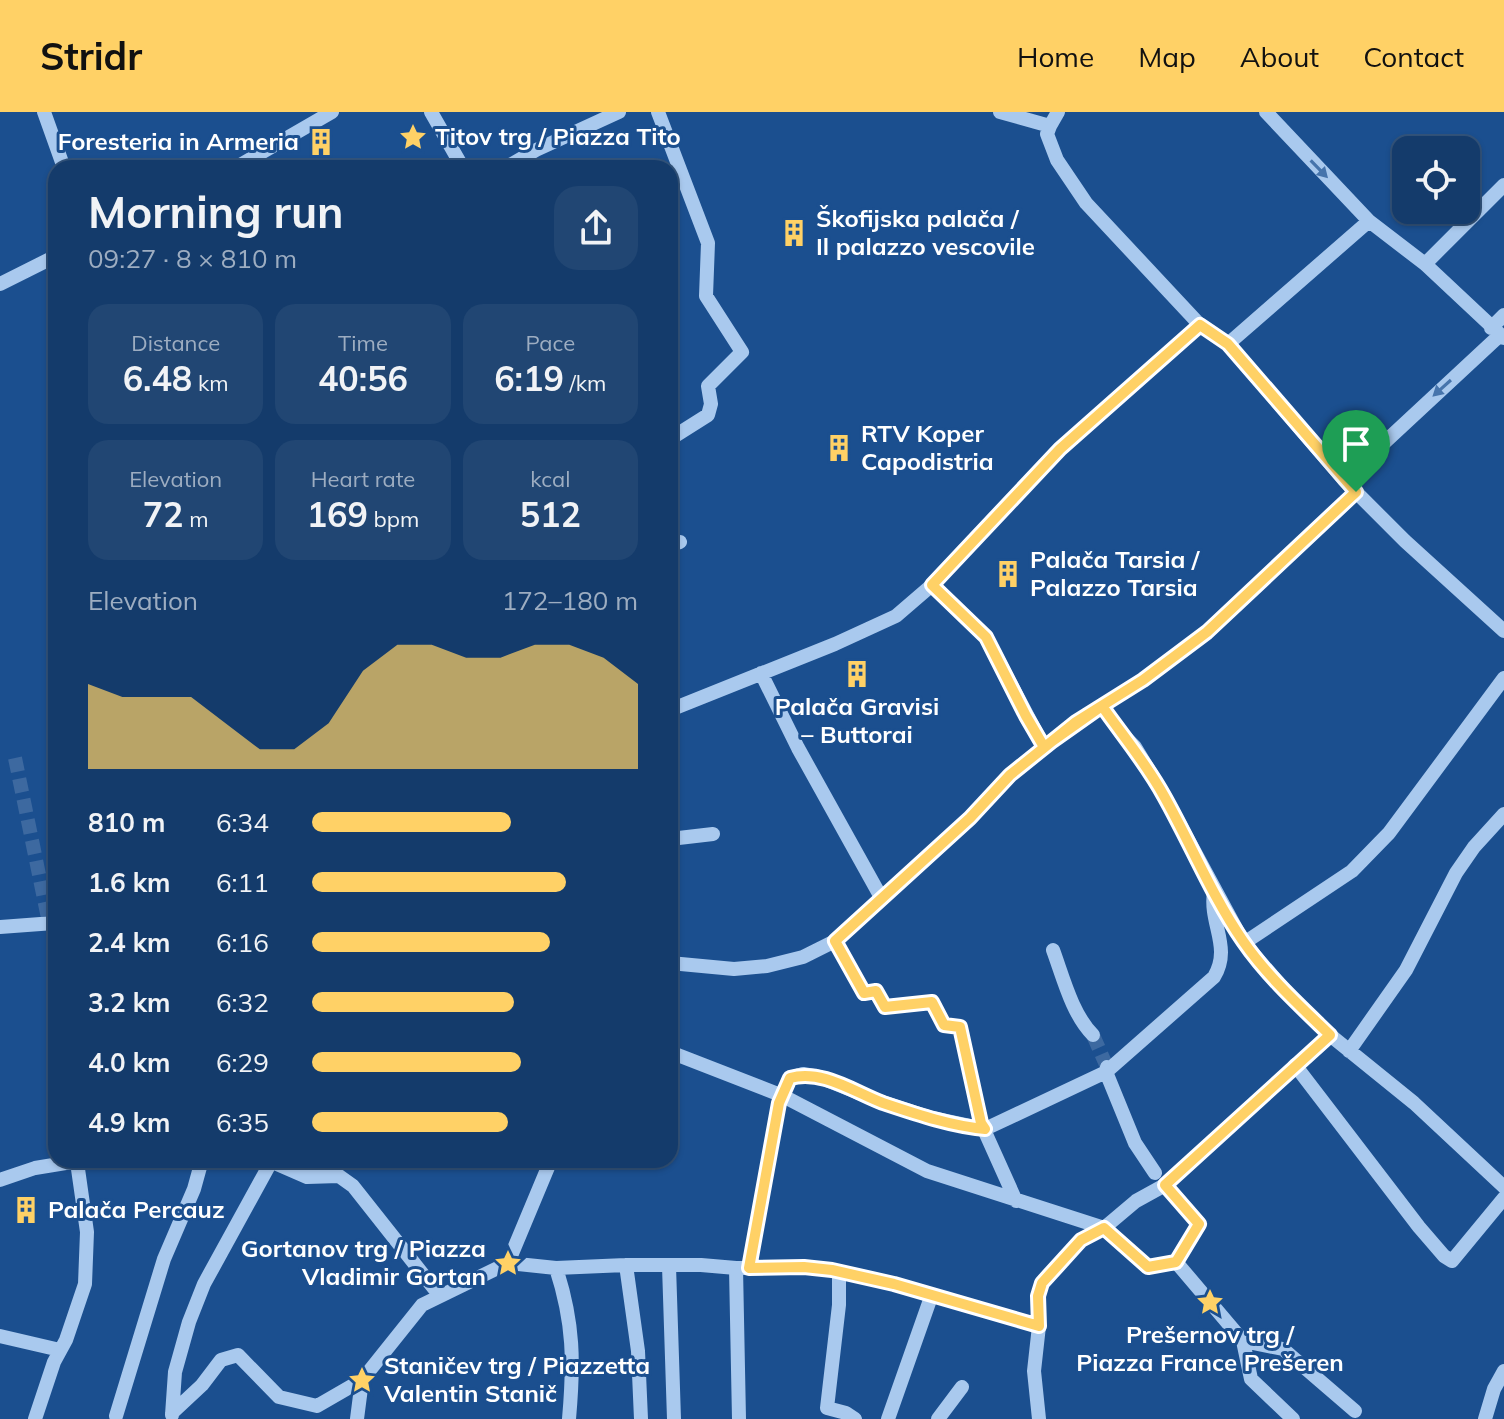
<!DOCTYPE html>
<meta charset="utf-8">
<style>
body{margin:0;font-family:Mulish,sans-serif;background:#214673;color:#f1f3f6;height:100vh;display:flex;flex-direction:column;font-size:30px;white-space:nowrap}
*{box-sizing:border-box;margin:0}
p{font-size:26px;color:#9dadc1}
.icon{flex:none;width:44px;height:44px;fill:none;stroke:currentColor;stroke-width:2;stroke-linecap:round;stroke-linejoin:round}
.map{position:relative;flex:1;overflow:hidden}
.sheet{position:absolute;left:48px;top:48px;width:630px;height:1008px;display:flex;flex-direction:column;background:#143b6b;border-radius:24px;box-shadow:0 2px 6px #0004,0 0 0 2px #33557e}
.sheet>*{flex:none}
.fabs{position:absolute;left:1392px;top:24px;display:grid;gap:16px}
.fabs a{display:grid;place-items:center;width:88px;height:88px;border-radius:16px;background:#143b6b;box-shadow:0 2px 6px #0004,0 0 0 2px #33557e;font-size:40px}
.pin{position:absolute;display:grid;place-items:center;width:68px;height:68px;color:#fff;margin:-82px -34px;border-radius:50% 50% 50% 0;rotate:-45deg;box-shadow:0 0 8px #0007}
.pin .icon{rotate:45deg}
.round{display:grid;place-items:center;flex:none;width:84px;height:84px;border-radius:24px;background:#214673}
.overview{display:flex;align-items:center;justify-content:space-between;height:136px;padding:0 40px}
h1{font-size:44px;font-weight:700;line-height:60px}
.stats{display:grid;grid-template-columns:repeat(3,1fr);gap:12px;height:136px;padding:8px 40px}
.stats div{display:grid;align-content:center;border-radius:20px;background:#214673;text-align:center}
.stats b{font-size:34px;font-weight:700}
.stats small{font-size:22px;font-weight:400}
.stats p{font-size:22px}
.chart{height:224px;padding:16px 40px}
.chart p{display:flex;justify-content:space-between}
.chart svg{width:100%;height:144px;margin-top:8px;fill:#ffd166;opacity:.7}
ul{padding:0 40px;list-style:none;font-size:26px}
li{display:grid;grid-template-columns:128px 96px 1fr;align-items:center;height:60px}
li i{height:20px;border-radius:10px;background:#ffd166}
header{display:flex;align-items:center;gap:48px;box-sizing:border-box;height:112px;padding:0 40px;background:#ffd166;color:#111}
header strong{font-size:38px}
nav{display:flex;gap:44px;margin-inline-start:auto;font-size:28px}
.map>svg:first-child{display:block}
</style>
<header>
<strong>Stridr</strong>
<nav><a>Home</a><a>Map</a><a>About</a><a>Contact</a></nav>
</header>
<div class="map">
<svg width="1504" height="1307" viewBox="0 0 1504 1307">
<rect width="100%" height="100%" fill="#1b4f8f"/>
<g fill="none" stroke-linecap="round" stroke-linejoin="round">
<!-- minor-tunnel -->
<path stroke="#3d69a0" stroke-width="14" stroke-dasharray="14 7" stroke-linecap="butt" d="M15,646L49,811
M1093,923L1107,955"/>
<!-- minor -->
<path stroke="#a9c9ee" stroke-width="14" d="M44,0L64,56
M431,0L463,56
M658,0L708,131L706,184L742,240L708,274L711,292L708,303L670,327
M1000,0L1050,14L1058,0
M1266,0L1369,109L1425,152L1504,226
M1050,14L1047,22L1057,48L1086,91L1200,213L1228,232L1344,368L1405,429L1504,519
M235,56L332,0
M505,56L536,38L619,0
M1425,152L1504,73
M0,172L56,144
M1491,216L1504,203
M1228,232L1369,109
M1344,368L1499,224
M670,433L680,430
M932,473L986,525L1044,635
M761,561L798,636L882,787
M1102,594L1121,621L1135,635L1164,683L1244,831L1289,883L1330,923L1414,991L1504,1075
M670,598L835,532L896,504L932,473L1060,337L1200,213
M670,727L713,722
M0,815L54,811
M835,829L864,881L876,879L885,895L932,890L944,913L960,915L981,1011L1016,1089
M1244,831L1352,759L1389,721L1504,566
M1053,838C1063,865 1072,902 1093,923
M670,851L734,857L767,854L803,845L835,829L970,706L1010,663L1076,610L1143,568L1207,520L1356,380
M1330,923L1165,1073L1199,1112L1176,1150L1243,1229L1283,1237L1355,1299
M1349,939L1406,858L1456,761L1474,735L1504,702
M670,940L783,984L927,1059L1104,1116L1136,1089L1165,1073
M1295,953L1419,1115L1444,1144L1452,1149L1504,1086
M1107,955L1106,960L1135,1031L1155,1061
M268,1048L307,1065L339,1064L353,1074L440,1184
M0,1068L35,1056L84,1048
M508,1151L551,1048
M626,1153L638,1239L641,1307
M669,1154L674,1307
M556,1156C574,1211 574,1251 569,1307
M736,1156L739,1307
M749,1156L779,991L790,966L803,962L819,965L879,989L928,1005L985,1017L1106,960L1214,865C1232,835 1209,812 1214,780
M839,1159V1193L827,1296L846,1301L855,1307
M0,1224L60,1238
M1243,1229L1251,1267L1293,1307
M172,1301L202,1273L221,1248L238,1243L279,1285L317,1294L362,1268L422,1193L508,1151L556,1156L626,1153H701L736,1156L804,1155L832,1158L894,1172L1039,1214
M172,1303L175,1260L189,1210L204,1172L271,1050
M116,1304L164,1147L194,1077L202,1048
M35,1307L54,1250L66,1228L85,1172L87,1120L77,1050
M357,1307L362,1268
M888,1307L931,1185
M938,1307L962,1275
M1039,1307L1034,1259L1039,1214L1038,1184L1042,1171L1081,1128L1104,1116L1148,1155L1176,1150
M1485,1307L1494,1277L1504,1259"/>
</g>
<!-- one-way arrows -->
<defs><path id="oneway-solid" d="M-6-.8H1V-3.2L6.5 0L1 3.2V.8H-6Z" transform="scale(2)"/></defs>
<g fill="#4674ac">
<use href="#oneway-solid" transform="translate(1319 57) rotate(46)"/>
<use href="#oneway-solid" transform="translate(1442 276) rotate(138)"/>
</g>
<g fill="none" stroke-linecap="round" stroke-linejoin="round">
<!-- route casing -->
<g stroke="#fff" stroke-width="16">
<path id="route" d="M1356,380L1207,520L1143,568L1076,610L1010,663L970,706L835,829L864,881L876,879L885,895L932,890L944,913L960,915L981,1011L985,1017C951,1014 916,1002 883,991C854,980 822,957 790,966L779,991L749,1156L804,1155L832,1158L894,1172L1039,1214L1038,1184L1042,1171L1081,1128L1104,1116L1148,1155L1176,1150L1199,1112L1165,1073L1330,923C1300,894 1267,864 1243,829C1212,784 1191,732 1164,684C1146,651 1123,624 1102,594L1044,635L1026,604L986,525L932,473L1060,337L1200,213L1228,232L1356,380"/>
</g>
<!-- route -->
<use href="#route" stroke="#ffd166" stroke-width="10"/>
</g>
<!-- icons -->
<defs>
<g id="sight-bare" transform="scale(2.16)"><path d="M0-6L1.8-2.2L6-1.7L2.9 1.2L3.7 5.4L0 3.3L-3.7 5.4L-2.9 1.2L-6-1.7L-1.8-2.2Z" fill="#ffd166" stroke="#1b4f8f" stroke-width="2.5" paint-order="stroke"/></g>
<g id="building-bare" transform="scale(2.16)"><path d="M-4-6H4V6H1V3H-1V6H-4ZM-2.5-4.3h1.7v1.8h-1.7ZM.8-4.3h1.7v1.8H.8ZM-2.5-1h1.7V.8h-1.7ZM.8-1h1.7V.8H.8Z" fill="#ffd166" stroke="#1b4f8f" stroke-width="2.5" paint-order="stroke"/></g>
</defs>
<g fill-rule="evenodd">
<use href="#sight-bare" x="413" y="25"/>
<use href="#building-bare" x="321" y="30"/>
<use href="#building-bare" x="794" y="121"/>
<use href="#building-bare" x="839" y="336"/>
<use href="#building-bare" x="1008" y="462"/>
<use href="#building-bare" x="857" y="562"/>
<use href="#building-bare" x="26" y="1098"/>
<use href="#sight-bare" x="508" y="1151"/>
<use href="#sight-bare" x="1210" y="1190"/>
<use href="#sight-bare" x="362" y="1268"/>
</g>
<g text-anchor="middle" stroke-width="6" stroke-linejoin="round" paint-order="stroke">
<!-- poi labels -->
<g font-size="24" font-weight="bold" fill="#fff" stroke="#1b4f8f" text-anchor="start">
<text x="435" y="33">Titov trg / Piazza Tito</text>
<text x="299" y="38" text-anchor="end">Foresteria in Armeria</text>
<text x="816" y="115">Škofijska palača /<tspan x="816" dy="28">Il palazzo vescovile</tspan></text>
<text x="861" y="330">RTV Koper<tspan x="861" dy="28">Capodistria</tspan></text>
<text x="1030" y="456">Palača Tarsia /<tspan x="1030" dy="28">Palazzo Tarsia</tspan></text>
<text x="857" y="603" text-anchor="middle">Palača Gravisi<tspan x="857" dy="28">– Buttorai</tspan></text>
<text x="48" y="1106">Palača Percauz</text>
<text x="486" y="1145" text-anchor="end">Gortanov trg / Piazza<tspan x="486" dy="28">Vladimir Gortan</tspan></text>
<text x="1210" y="1231" text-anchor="middle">Prešernov trg /<tspan x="1210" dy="28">Piazza France Prešeren</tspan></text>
<text x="384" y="1262">Staničev trg / Piazzetta<tspan x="384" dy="28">Valentin Stanič</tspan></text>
</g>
</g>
</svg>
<div class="fabs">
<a><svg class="icon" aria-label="locate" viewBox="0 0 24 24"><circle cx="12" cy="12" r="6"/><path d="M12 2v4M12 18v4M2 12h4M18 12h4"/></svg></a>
</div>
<div class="pin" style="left:1356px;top:380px;background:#1e9e55"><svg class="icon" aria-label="arrive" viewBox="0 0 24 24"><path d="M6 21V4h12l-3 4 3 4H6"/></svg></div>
<section class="sheet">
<div class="overview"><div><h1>Morning run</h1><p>09:27 · 8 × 810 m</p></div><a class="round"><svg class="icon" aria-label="share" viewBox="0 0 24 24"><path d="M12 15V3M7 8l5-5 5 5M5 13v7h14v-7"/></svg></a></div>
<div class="stats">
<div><p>Distance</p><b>6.48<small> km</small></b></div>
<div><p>Time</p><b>40:56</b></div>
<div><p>Pace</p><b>6:19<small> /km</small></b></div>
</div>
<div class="stats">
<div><p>Elevation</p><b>72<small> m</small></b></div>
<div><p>Heart rate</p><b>169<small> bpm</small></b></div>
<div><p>kcal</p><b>512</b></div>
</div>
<div class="chart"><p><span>Elevation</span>172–180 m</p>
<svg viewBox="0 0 160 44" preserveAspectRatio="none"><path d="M0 44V18L10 22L20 22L30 22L40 30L50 38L60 38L70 30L80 14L90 6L100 6L110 10L120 10L130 6L140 6L150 10L160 18V44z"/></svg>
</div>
<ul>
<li><b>810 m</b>6:34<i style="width:61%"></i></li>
<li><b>1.6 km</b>6:11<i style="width:78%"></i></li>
<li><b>2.4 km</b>6:16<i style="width:73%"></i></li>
<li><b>3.2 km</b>6:32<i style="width:62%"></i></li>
<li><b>4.0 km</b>6:29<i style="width:64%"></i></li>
<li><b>4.9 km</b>6:35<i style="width:60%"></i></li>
</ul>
</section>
</div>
